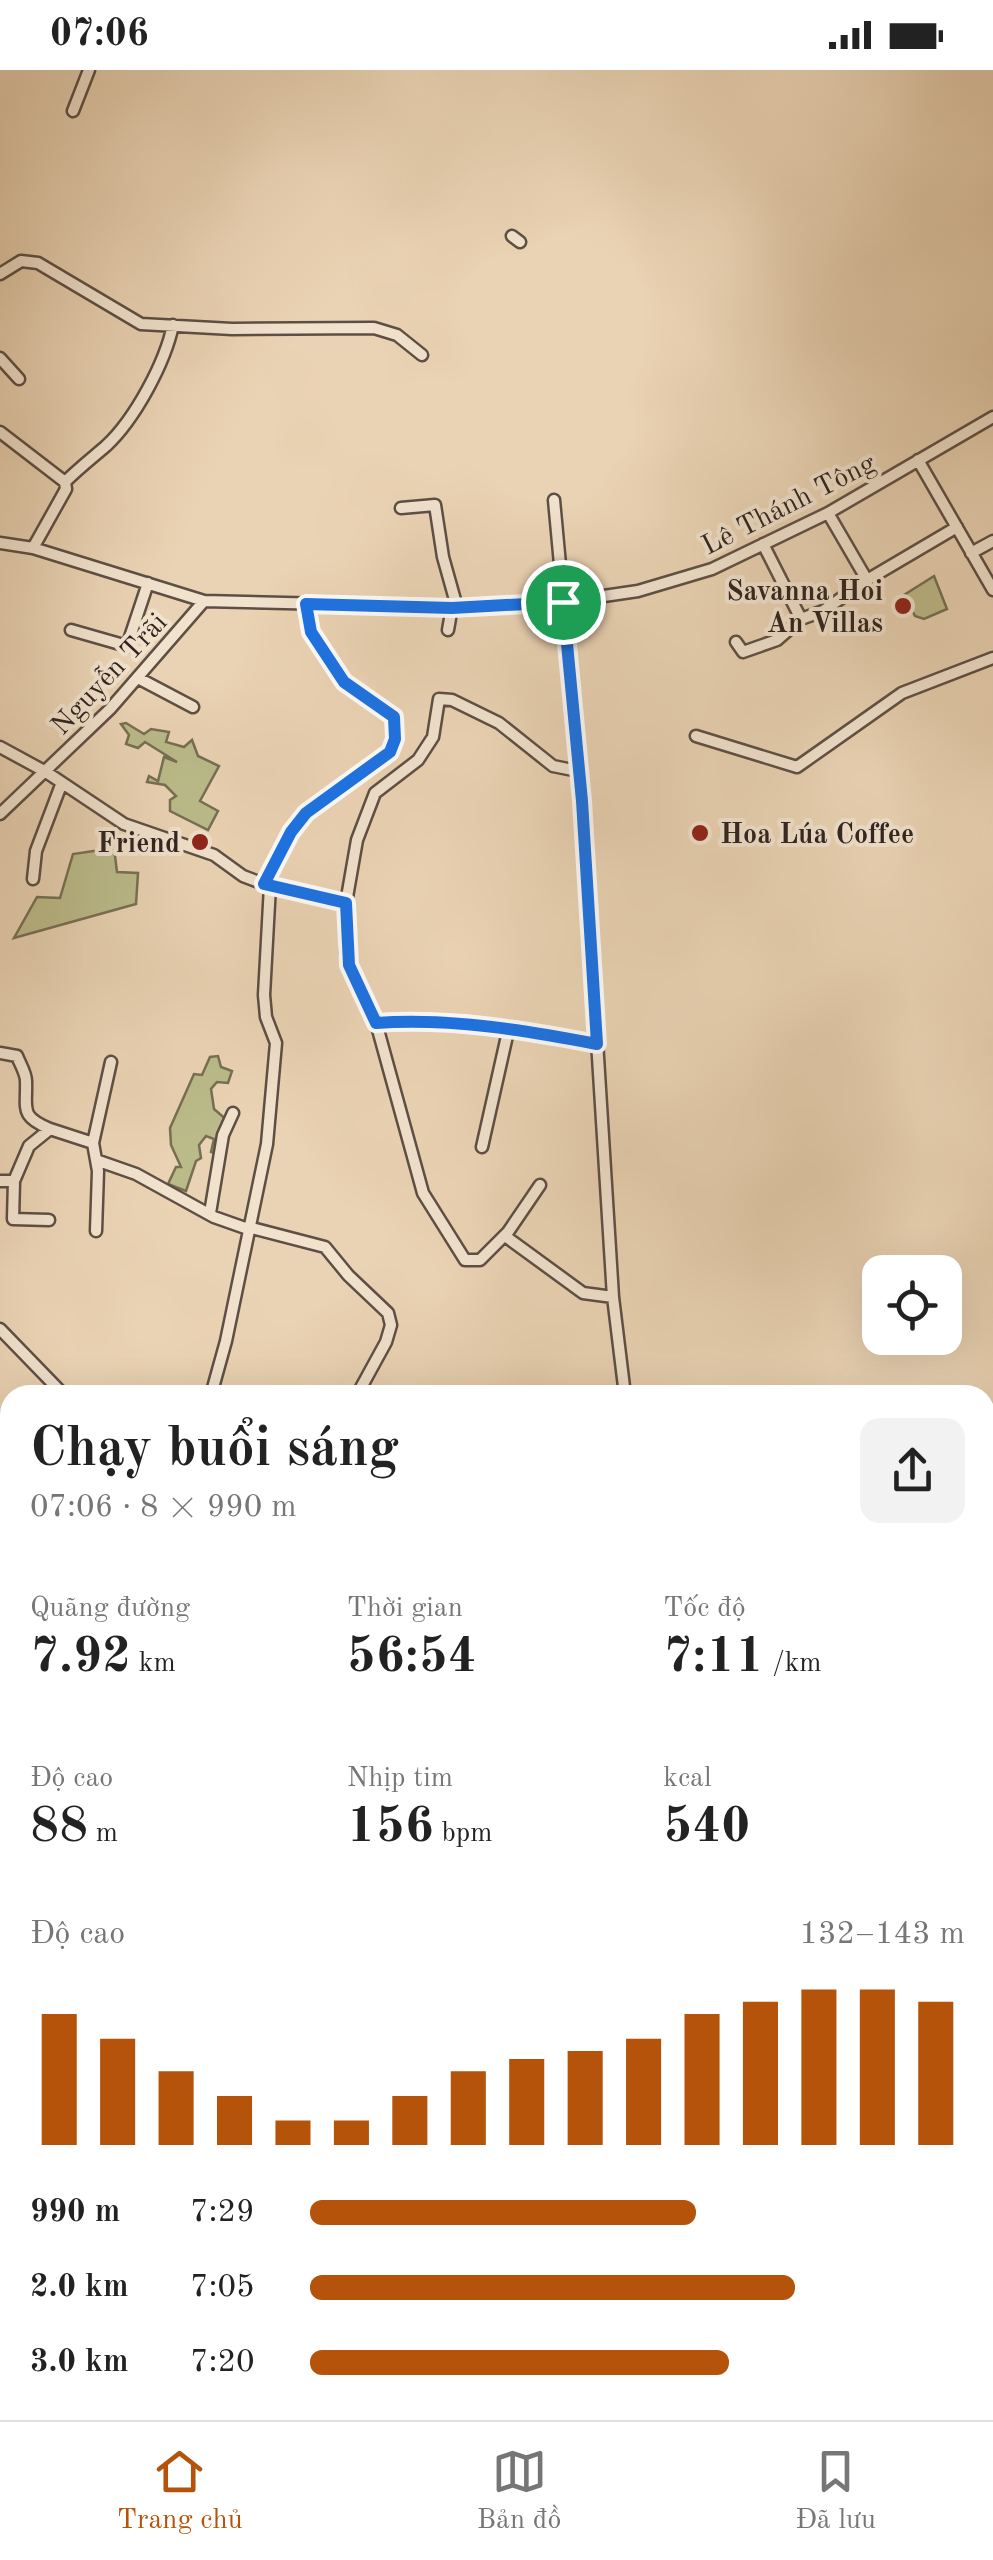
<!DOCTYPE html>
<html lang="vi">
<meta charset="utf-8">
<style>
body{margin:0;font-family:"Old Standard TT",serif;background:#f2f2f2;color:#222;height:100vh;display:flex;flex-direction:column;font-size:38px;white-space:nowrap}
*{box-sizing:border-box;margin:0}
p{font-size:32px;color:#767676}
.icon{flex:none;width:55px;height:55px;fill:none;stroke:currentColor;stroke-width:2;stroke-linecap:round;stroke-linejoin:round}
.map{position:relative;flex:1;overflow:hidden}
.sheet{position:absolute;left:0px;top:1315px;width:995px;height:1035px;display:flex;flex-direction:column;background:#fff;border-radius:30px 30px 0 0;box-shadow:0 10px 40px #0002}
.sheet>*{flex:none}
.controls{position:absolute;left:862px;top:1185px;display:grid;gap:20px}
.controls a{display:grid;place-items:center;width:100px;height:100px;border-radius:20px;background:#fff;box-shadow:0 10px 40px #0002;font-size:50px}
.pin{position:absolute;display:grid;place-items:center;width:85px;height:85px;color:#fff;margin:-42px;border:5px solid #fff;border-radius:50%;box-shadow:0 2px 10px #0007}
.round{display:grid;place-items:center;flex:none;width:105px;height:105px;border-radius:20px;background:#f2f2f2}
.headline{display:flex;align-items:center;justify-content:space-between;height:170px;padding:0 30px}
h1{font-size:55px;font-weight:700;line-height:75px}
.stats{display:grid;grid-template-columns:repeat(3,1fr);gap:15px;height:170px;padding:10px 30px}
.stats div{display:grid;align-content:center}
.stats b{font-size:50px;font-weight:700}
.stats small{font-size:28px;font-weight:400}
.stats p{font-size:28px}
.chart{height:280px;padding:20px 30px}
.chart p{display:flex;justify-content:space-between}
.chart svg{width:100%;height:180px;margin-top:10px;stroke:#b45309;stroke-width:6}
ul{padding:0 30px;list-style:none;font-size:32px}
li{display:grid;grid-template-columns:160px 120px 1fr;align-items:center;height:75px}
li i{height:25px;border-radius:12px;background:#b45309}
.status{display:flex;justify-content:space-between;align-items:center;height:70px;padding:0 50px;background:#fff;direction:ltr}
.status svg{height:28px;fill:currentColor}
.menu{display:flex;justify-content:space-around;align-items:center;height:140px;border-top:2px solid #e0e0e0;background:#fff;font-size:28px;color:#767676}
.menu a{display:grid;justify-items:center;gap:5px}
.menu .selected{color:#b45309}
.map>svg:first-child{display:block}
</style>
<div class="status"><b>07:06</b><svg viewBox="0 0 49 12"><path d="M0 12V9h3v3zM5 12V6h3v6zM10 12V3h3v9zM15 12V0h3v12zM26 1h20v11H26zM47 4h2v5h-2z"/></svg></div>
<div class="map">
<svg width="993" height="2350" viewBox="0 0 993 2350">
<rect width="100%" height="100%" fill="#ead3b4"/>
<filter id="stains"><feTurbulence type="fractalNoise" baseFrequency=".002" numOctaves="4"/><feColorMatrix values="0 0 0 0 .2 0 0 0 0 .09 0 0 0 0 .02 0 0 0 .5 -.17"/></filter>
<radialGradient id="worn" r=".72"><stop offset=".6" stop-color="#630" stop-opacity="0"/><stop offset="1" stop-color="#630" stop-opacity=".3"/></radialGradient>
<!-- green -->
<path fill="#bbbb8a" stroke="#756f54" stroke-width="2.5" d="M934,506L947,539L924,549L915,546L904,525Z
M126,653L144,664L151,659L169,662L166,672L184,677L192,670L198,686L219,696L200,731L218,741L208,760L170,741V730L176,726L165,715L147,712L149,706L158,711L164,687L177,692L145,672L138,678L126,674L129,665L121,654Z
M114,778L117,802L138,803L136,834L14,868L37,827L60,828L73,784Z
M218,986L221,997L232,1001L228,1013L217,1012L211,1019L214,1039L228,1051L220,1085L211,1082L214,1069L206,1066L199,1075L201,1088L196,1091L186,1121L168,1114L176,1097H181L171,1075L170,1058L194,1004L202,1005L210,987Z"/>
<g fill="none" stroke-linecap="round" stroke-linejoin="round">
<!-- canal -->
<path stroke="#98b8aa" stroke-width="11" d="M985,1415L993,1421"/>
<!-- minor casing -->
<g stroke="#5e4f44" stroke-width="15">
<path id="minor" d="M73,41L89,0
M512,166L520,172
M0,204L21,191L38,193L141,254L232,259L374,258L397,265L422,285
M0,288L19,309
M0,362L65,412L66,419L33,478
M918,390L993,520
M65,412C78,399 92,388 106,376C135,349 165,293 173,255
M554,430L582,731L613,1227L625,1325
M401,438L435,435L443,487L457,537
M828,443L867,510
M0,473L33,478L204,531L452,537L563,532L638,521L712,499L828,443L993,347
M763,474L801,549
M971,483L993,471
M71,560L127,576L148,513
M448,560L452,537
M736,572L743,582L777,570L801,549L823,541L867,510L957,457
M138,608L193,637
M696,666L797,697L902,623L993,588
M0,677L46,702L124,754L214,785L243,806L264,814L346,833
M0,744L110,639L204,531
M33,809L36,781L61,715
M264,814L291,762L306,743L390,682L395,669L394,647L344,612L311,562L306,534
M376,953C452,948 523,959 597,974
M0,983L17,986C20,994 26,1003 26,1011C27,1039 19,1046 50,1059
M482,1077L509,957
M96,1090L136,1104L214,1147L248,1159
M0,1111H14L29,1076L50,1059L93,1073
M14,1111L13,1149L49,1150
M540,1115L508,1162L480,1190H465L423,1123L377,956L346,883V833L357,770L375,723L418,690L433,667L439,629L452,630L499,653L553,696L578,701
M210,1143L223,1065L233,1043
M248,1157L325,1177L348,1205L388,1243L391,1255L386,1272L357,1325
M96,1161L98,1101L93,1073L111,992
M505,1166L583,1223L613,1227
M0,1259L64,1325
M211,1325L226,1271L267,1074L276,973L266,947L264,925L270,816
M0,2188L10,2197"/>
</g>
<!-- major casing -->
<g stroke="#2f231f" stroke-width="18">
<path id="major" d="M985,2046L993,2041
M985,2067L993,2062
M476,2350L494,2340
M515,2350L531,2340"/>
</g>
<!-- minor -->
<use href="#minor" stroke="#f1e2ce" stroke-width="10"/>
<!-- major -->
<use href="#major" stroke="#e5ba7a" stroke-width="12"/>
</g>
<g fill="none" stroke-linecap="round" stroke-linejoin="round">
<!-- route casing -->
<g stroke="#fff" stroke-width="20">
<path id="route" d="M563,532L582,731L597,974C523,960 452,948 376,953L349,895L346,833L264,814L291,762L306,743L390,682L395,669L394,647L344,612L311,562L306,534L452,538Z"/>
</g>
<!-- route -->
<use href="#route" stroke="#1a73e8" stroke-width="12"/>
</g>
<!-- markers -->
<g fill="#8f2418" stroke="#f1e2ce" stroke-width="4">
<circle cx="903" cy="536" r="10"/>
<circle cx="700" cy="763" r="10"/>
<circle cx="200" cy="772" r="10"/>
</g>
<g text-anchor="middle" stroke-width="8" stroke-linejoin="round" paint-order="stroke">
<!-- street labels -->
<g font-size="28" fill="#2f231f" stroke="#f1e2ce">
<text transform="translate(788 433) rotate(-27)" y="10">Lê Thánh Tông</text>
<text transform="translate(108 603) rotate(-47)" y="10">Nguyễn Trãi</text>
</g>
<!-- poi labels -->
<g font-size="28" font-weight="bold" fill="#2f231f" stroke="#f1e2ce" text-anchor="end">
<text x="883" y="530">Savanna Hoi<tspan x="883" dy="32">An Villas</tspan></text>
<text x="720" y="773" text-anchor="start">Hoa Lúa Coffee</text>
<text x="180" y="782">Friend</text>
</g>
</g>
<rect width="100%" height="100%" filter="url(#stains)"/>
<rect width="100%" height="100%" fill="url(#worn)"/>
</svg>
<div class="controls">
<a><svg class="icon" aria-label="locate" viewBox="0 0 24 24"><circle cx="12" cy="12" r="6"/><path d="M12 2v4M12 18v4M2 12h4M18 12h4"/></svg></a>
</div>
<div class="pin" style="left:563px;top:532px;background:#1e9e55"><svg class="icon" aria-label="arrive" viewBox="0 0 24 24"><path d="M6 21V4h12l-3 4 3 4H6"/></svg></div>
<section class="sheet">
<div class="headline"><div><h1>Chạy buổi sáng</h1><p>07:06 · 8 × 990 m</p></div><a class="round"><svg class="icon" aria-label="share" viewBox="0 0 24 24"><path d="M12 15V3M7 8l5-5 5 5M5 13v7h14v-7"/></svg></a></div>
<div class="stats">
<div><p>Quãng đường</p><b>7.92<small> km</small></b></div>
<div><p>Thời gian</p><b>56:54</b></div>
<div><p>Tốc độ</p><b>7:11<small> /km</small></b></div>
</div>
<div class="stats">
<div><p>Độ cao</p><b>88<small> m</small></b></div>
<div><p>Nhịp tim</p><b>156<small> bpm</small></b></div>
<div><p>kcal</p><b>540</b></div>
</div>
<div class="chart"><p><span>Độ cao</span>132–143 m</p>
<svg viewBox="0 0 160 44" preserveAspectRatio="none"><path d="M5 44V12M15 44V18M25 44V26M35 44V32M45 44V38M55 44V38M65 44V32M75 44V26M85 44V23M95 44V21M105 44V18M115 44V12M125 44V9M135 44V6M145 44V6M155 44V9"/></svg>
</div>
<ul>
<li><b>990 m</b>7:29<i style="width:59%"></i></li>
<li><b>2.0 km</b>7:05<i style="width:74%"></i></li>
<li><b>3.0 km</b>7:20<i style="width:64%"></i></li>
</ul>
</section>
</div>
<nav class="menu">
<a class="selected"><svg class="icon" aria-label="home" viewBox="0 0 24 24"><path d="M3 11l9-7 9 7M6 9v11h12V9"/></svg>Trang chủ</a>
<a><svg class="icon" aria-label="map" viewBox="0 0 24 24"><path d="M3 6l6-2 6 2 6-2v14l-6 2-6-2-6 2zM9 4v14M15 6v14"/></svg>Bản đồ</a>
<a><svg class="icon" aria-label="saved" viewBox="0 0 24 24"><path d="M7 4h10v16l-5-4-5 4z"/></svg>Đã lưu</a>
</nav>
